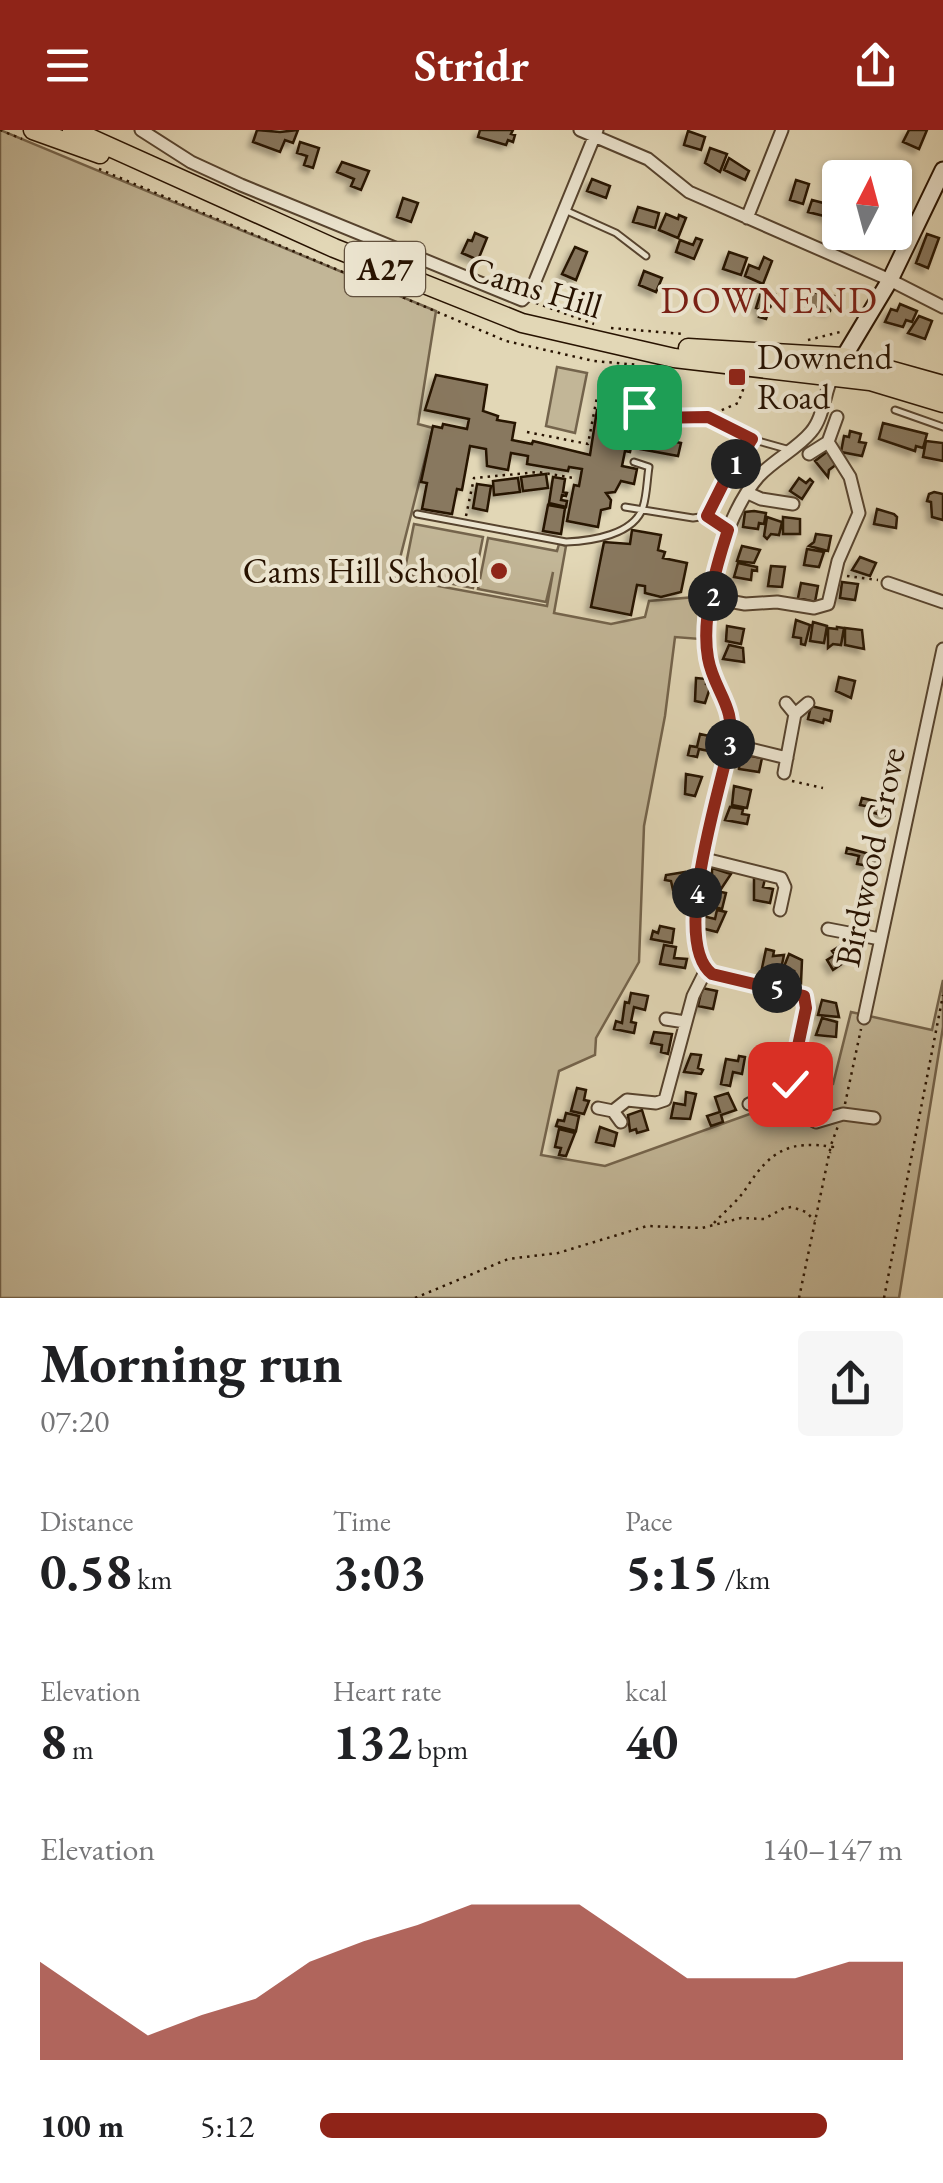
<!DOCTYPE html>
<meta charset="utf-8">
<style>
body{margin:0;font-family:"EB Garamond",serif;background:#f6f6f6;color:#202124;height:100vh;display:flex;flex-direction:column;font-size:38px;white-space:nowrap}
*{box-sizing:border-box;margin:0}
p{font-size:32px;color:#757577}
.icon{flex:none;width:55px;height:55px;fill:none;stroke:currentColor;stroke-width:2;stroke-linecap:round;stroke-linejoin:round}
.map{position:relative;height:1168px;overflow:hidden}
.drawer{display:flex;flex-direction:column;background:#fff;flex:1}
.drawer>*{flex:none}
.needle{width:65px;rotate:6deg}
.controls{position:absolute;left:822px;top:30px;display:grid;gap:20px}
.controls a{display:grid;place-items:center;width:90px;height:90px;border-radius:10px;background:#fff;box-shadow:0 2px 8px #0004;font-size:50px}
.pin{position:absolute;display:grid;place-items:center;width:85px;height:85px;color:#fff;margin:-42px;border-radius:20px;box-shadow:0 5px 15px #0006}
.km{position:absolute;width:50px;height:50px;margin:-25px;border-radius:50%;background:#222;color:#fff;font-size:28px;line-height:50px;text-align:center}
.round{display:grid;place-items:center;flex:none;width:105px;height:105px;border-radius:10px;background:#f6f6f6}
.head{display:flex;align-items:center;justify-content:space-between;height:170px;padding:0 40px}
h1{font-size:55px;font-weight:700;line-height:75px}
.stats{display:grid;grid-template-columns:repeat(3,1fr);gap:15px;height:170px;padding:10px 40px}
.stats div{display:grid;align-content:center}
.stats b{font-size:50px;font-weight:700}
.stats small{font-size:28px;font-weight:400}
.stats p{font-size:28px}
.chart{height:280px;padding:20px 40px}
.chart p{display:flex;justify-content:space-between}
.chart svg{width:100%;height:180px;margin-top:10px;fill:#8f2418;opacity:.7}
ul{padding:0 40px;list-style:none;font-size:32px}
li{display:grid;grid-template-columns:160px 120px 1fr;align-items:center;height:75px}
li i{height:25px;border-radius:12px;background:#8f2418}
header{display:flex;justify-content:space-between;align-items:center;height:130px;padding:0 40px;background:#8f2418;color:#fff;font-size:45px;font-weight:700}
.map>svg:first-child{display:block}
</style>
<header><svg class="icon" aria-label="menu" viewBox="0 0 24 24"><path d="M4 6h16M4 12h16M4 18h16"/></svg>Stridr<svg class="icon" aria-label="share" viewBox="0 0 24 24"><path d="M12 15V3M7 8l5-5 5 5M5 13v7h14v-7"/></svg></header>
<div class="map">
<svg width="943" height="1168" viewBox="0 0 943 1168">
<defs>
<filter id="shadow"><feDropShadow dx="-4.5" dy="4.5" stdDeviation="2.5" flood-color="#0004"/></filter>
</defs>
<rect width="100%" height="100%" fill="#e2d7b6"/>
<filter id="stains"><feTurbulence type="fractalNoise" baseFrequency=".002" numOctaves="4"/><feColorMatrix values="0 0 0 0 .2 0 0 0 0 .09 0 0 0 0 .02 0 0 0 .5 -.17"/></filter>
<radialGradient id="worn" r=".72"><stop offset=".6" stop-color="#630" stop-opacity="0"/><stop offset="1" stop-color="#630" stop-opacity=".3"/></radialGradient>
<!-- green -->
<path fill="#c2b697" stroke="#74644c" stroke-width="2.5" d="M0,0L436,181L418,294L433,298L395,448L547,476L553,442L546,472L478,459L488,408L557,421L559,414L566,416L554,483L611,494L645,487L649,471L708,466L700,509L675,507L665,586L644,696L639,832L596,908L595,925L559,941L541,1025L605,1036L833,954L851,882L932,900L943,850V897L899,1168H0Z
M557,237L587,243L575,303L546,296Z
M414,394L483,407L473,458L404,444Z"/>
<!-- building -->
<path fill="#88785f" stroke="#271200" stroke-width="2.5" filter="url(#shadow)" d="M257,0L280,2L298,0L293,13L285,10L280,22L253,12Z
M480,0H513L511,4L515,5L513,12L508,10L506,15L478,7Z
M909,0H927L919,19L903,12Z
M688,1L705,7L701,20L684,15Z
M300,12L319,18L313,38L304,35L307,26L297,23Z
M710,18L727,24L720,42L705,33Z
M729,28L749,41L745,50L724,40Z
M342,32L369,41L361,60L351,56L354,49L337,42Z
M592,49L610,56L606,68L587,61Z
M796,50L809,54L803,74L790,70Z
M403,68L418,73L411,92L397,87Z
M812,70L831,75L828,87L808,82Z
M638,77L659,83L655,98L633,92Z
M666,84L678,89L679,85L686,88L678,108L659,100Z
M475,103L487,108L478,130L462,123L468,110L472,111Z
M927,104L939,108L928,138L916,133Z
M696,108L702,110L694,129L676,122L680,110L693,115Z
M575,117L587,122L576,150L562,144Z
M729,122L747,128L741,145L723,139Z
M764,127L772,131L763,154L745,146L749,135L759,139Z
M644,141L662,148L656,162L639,155Z
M762,159L775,164L766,189L759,187L762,180L756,178Z
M812,162L834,166L830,181L809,175Z
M900,174L917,181L912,192L906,190L903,197L885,192L891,179L897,181Z
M919,186L932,191L925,209L908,203Z
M436,245L487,255L483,281L498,286L497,290L515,293L512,310L532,314L533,311L590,325L597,280L637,288L630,322L625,321L622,336L637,339L634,354L621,351L615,362L606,363L611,370L610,378L601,380L598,397L567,391L574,355L579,356L582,339L569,337L568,341L527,334L528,326L511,323L508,340L487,336L486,319L470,316L462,360L457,359L452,384L422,379L427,353L421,352L433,296L442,298L443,294L467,299L469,289L425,280Z
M883,293L927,304L923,318L916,316L915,321L879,309Z
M646,295L659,298L657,308L681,313L678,326L640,319L642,308L639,307L644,305Z
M850,301L861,304L859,312L866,313L862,326L841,322L844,306L849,307Z
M926,311L943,313V331L923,327Z
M828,321L837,334L829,340L828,347L815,331Z
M546,344L548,358L523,361L521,347Z
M553,347L565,349L563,362L567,363L566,366L562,365L561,370L567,371L566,377L549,373Z
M518,348L520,362L494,365L493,351Z
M799,348L806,353L810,349L813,352L802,369L790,361Z
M477,354L491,356L487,381L473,378Z
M934,362L943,364V390L932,387L931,372L927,371L929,364Z
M548,375L565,378L561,404L543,401Z
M877,379L894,384L897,387L896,398L874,394Z
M754,381L766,383L764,394L759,393L758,399L743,397L745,382Z
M767,387L782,392L779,405L771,404L767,409L764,406Z
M783,387L800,389V404H783Z
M632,400L661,405L658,420L665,422L663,428L687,433L681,462L661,467L645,463V456L637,455L631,485L591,477L604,412L630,414Z
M816,404L831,406L828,421L809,416L814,412Z
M742,416L760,420L754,433L737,431Z
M807,419L824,422L819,437L804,435Z
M860,427L876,433L870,446L852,440Z
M738,433L757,437V441L752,440L751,450L734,447Z
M771,436L785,437L782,457L768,456Z
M842,452L858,454L855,470L840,468Z
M801,453L818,456L815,472L798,468Z
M796,490L810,495L805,515L801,514V508L793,507Z
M813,492L827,496L824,513L810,511Z
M727,496L744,499L741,514L726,511Z
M837,497L844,498L841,515L833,514L828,518V498L837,499Z
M845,498L862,500L864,519L845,515Z
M729,515L743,518L744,532L723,529Z
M839,547L855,551L851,568L836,561Z
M696,548L707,549L706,554L711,555L705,573L695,571Z
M811,576L832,581L830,591L824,589L823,593L808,589Z
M700,604L714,607L713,615L709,621L699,619L697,627L688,625L690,616L697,617Z
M740,624L762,628L759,642L739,639Z
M686,644L702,647L695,666L685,664Z
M734,656L751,660L747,678L732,675Z
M862,668L888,674L886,686L870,682L871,677L860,675Z
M730,677L743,679L742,684L749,685L747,694L725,690Z
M847,718L877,726L875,737L857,734L859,726L846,723Z
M712,738L731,744L721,759L712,757Z
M685,742L687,757L673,760L671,751L665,750L666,745Z
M754,747L765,749L763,757L773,759L770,773L754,770Z
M706,759L726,763L722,779L706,775L708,770L703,769Z
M717,780L726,782L717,802L701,798L703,786L715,789Z
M660,796L674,799L672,813L651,809L653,801L658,803Z
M664,815L676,817L674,828L687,829L685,838L660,834Z
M840,816L849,829L833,840L827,830L835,825L832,821Z
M766,819L774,821L773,826L784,825L781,839L762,838Z
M789,824L802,830L801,853L792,851L794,841L783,839Z
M702,858L717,861L713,879L698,876Z
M631,863L648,866L645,880L634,877L631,892L636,893L634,903L614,899L616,891L622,893L625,872L629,873Z
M822,870L836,873L839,887L818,885Z
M822,888L837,892L836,907L816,905Z
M654,902L672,904L668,924L661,922L662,915L651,913Z
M691,924L701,925L698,938L703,940L701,944L684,942Z
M739,926L745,927L742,944L733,942L730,956L721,954L726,929L738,931Z
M802,938L816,940L815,957L811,956L810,961L802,959L803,955L798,954Z
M577,958L586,960L584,970L589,971L584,984L571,981Z
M686,962L696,964L690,989L671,988L674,973L685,975Z
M728,963L736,980L721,985L723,992L711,996L707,986L720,982L715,967Z
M642,980L648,1000L637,1003L636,999L630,1001L628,985Z
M566,983L579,986L576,1001L556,996L558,990L564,991Z
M600,997L617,1003L614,1016L596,1012Z
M559,999L575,1003L566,1026L559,1025L561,1018L555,1017Z"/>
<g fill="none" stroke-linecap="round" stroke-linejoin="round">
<!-- lane casing -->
<g stroke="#56432e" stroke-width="9">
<path id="lane" d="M567,81L616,103L646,126
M895,280L943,297
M625,377L693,388L707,386
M417,384L566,412C591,411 634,405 643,377C647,365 647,349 649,337L634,332
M725,398L707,386L708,380L743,323L758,311L790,320"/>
</g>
<!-- street casing -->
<g stroke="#56432e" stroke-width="15">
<path id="street" d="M141,0L191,32L241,55L522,170L531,161L597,0
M580,0L648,29L689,62L890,150L943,177
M747,88L782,0
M833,245C824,263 824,287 811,302C797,319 775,329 759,346C724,386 704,467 707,519C709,548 730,569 732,598C726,649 668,811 712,845L804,866L806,878C799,914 773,972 816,992L843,984L874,988
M809,324L828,312L837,287
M748,363L761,369L793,374
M888,453L943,472
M712,468L745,474L777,472L814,478L828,474L838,431L859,383L850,347L828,312
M786,573L795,584L808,573
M730,614L787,628
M784,643L795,584
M705,729L781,748L785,757L780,780
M828,799L880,809
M864,888L943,519
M666,889L685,892
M749,974L790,958
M598,978L613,981L621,992
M613,981L627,970L656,973L665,970L693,866L706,840"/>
</g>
<!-- secondary casing -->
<g stroke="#271200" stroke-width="19">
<path id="secondary" d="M833,245L890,150L943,40"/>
</g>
<!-- primary casing -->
<g stroke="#271200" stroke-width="21">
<path id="primary" d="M33,0L100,24
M72,0L334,118L522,193L674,228L870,251L943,273
M688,218L843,227L943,255"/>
</g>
<!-- path -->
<path stroke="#271200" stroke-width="2.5" stroke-dasharray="2.5 5" stroke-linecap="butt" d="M0,0L22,9
M99,39L506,211L594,231L639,235
M536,173L594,194
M611,198L683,204
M808,210L844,201
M708,286L738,273L746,252
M527,302L588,314L597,267L639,277L653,288L708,287L750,308
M466,386L474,348L538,342L574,348
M847,446L878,450
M792,651L823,658
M845,974L861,899
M714,1093C725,1081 738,1071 747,1057C771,1020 790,1010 833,1017L830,1023
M415,1168L508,1129L558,1123L647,1096L702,1098L741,1088L764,1089L784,1078L792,1077L806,1082L815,1091
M799,1168L831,1015L838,996
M884,1168L943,865"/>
<!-- lane -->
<use href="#lane" stroke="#ece5d0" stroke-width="5"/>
<!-- street -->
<use href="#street" stroke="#ece5d0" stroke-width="11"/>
<!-- secondary -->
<use href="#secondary" stroke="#ece5d0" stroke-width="15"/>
<!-- primary -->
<use href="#primary" stroke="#e2d7b6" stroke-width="18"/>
</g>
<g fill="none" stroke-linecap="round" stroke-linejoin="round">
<!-- route casing -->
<g stroke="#fff" stroke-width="20">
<path id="route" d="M639,277L653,288L708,287L752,309L723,354L707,386L728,400C716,437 701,488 708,528C714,562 737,576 729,615C720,662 670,812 712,844L804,866L806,878L790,954"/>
</g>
<!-- route -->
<use href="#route" stroke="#8f2418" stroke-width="12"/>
</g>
<!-- markers -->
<g fill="#8f2418" stroke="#ece5d0" stroke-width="4">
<rect x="727" y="237" width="20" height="20" rx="5"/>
<circle cx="499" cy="441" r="10"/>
</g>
<g text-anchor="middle" stroke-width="8" stroke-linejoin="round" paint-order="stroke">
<!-- shield labels -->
<rect fill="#ece5d0" stroke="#62513e" stroke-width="2.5" x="345" y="112" width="80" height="54" rx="8"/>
<g font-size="32" font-weight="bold" fill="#271200">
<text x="385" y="150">A27</text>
</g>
<!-- street labels -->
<g font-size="35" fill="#271200" stroke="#ece5d0">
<text transform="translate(535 157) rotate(17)" y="12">Cams Hill</text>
<text transform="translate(870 727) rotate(-78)" y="12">Birdwood Grove</text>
</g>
<!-- poi labels -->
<g font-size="35" fill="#271200" stroke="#ece5d0" text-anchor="start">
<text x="757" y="239">Downend<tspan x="757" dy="40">Road</tspan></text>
<text x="479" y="453" text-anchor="end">Cams Hill School</text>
</g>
<!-- neighbourhood labels -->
<g font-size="38" letter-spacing="2.5" fill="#7a1f14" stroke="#ece5d0">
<text x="770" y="183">DOWNEND</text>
</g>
</g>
<rect width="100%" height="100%" filter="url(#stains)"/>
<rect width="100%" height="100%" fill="url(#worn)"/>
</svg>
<div class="controls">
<a><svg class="needle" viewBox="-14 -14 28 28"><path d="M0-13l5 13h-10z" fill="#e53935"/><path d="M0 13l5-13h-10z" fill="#757577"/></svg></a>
</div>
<div class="pin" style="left:639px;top:277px;background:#1e9e55"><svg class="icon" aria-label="arrive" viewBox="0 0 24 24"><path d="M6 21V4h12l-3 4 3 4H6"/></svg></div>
<div class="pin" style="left:790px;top:954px;background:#d93025"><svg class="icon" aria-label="check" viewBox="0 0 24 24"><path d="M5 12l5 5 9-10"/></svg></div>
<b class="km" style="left:736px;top:334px">1</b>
<b class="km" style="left:713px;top:466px">2</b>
<b class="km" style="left:730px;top:614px">3</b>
<b class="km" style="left:697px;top:763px">4</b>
<b class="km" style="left:777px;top:858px">5</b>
</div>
<section class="drawer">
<div class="head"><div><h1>Morning run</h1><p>07:20</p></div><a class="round"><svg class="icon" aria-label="share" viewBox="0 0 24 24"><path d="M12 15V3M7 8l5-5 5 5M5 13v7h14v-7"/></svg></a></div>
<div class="stats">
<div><p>Distance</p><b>0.58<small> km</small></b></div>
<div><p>Time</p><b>3:03</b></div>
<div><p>Pace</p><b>5:15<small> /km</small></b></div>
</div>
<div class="stats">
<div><p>Elevation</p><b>8<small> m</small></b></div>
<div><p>Heart rate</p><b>132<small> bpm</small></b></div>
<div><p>kcal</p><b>40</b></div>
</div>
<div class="chart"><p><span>Elevation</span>140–147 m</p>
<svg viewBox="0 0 160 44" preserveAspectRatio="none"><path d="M0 44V20L10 29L20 38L30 33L40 29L50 20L60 15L70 11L80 6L90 6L100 6L110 15L120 24L130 24L140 24L150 20L160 20V44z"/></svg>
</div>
<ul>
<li><b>100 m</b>5:12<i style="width:87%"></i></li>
</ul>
</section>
